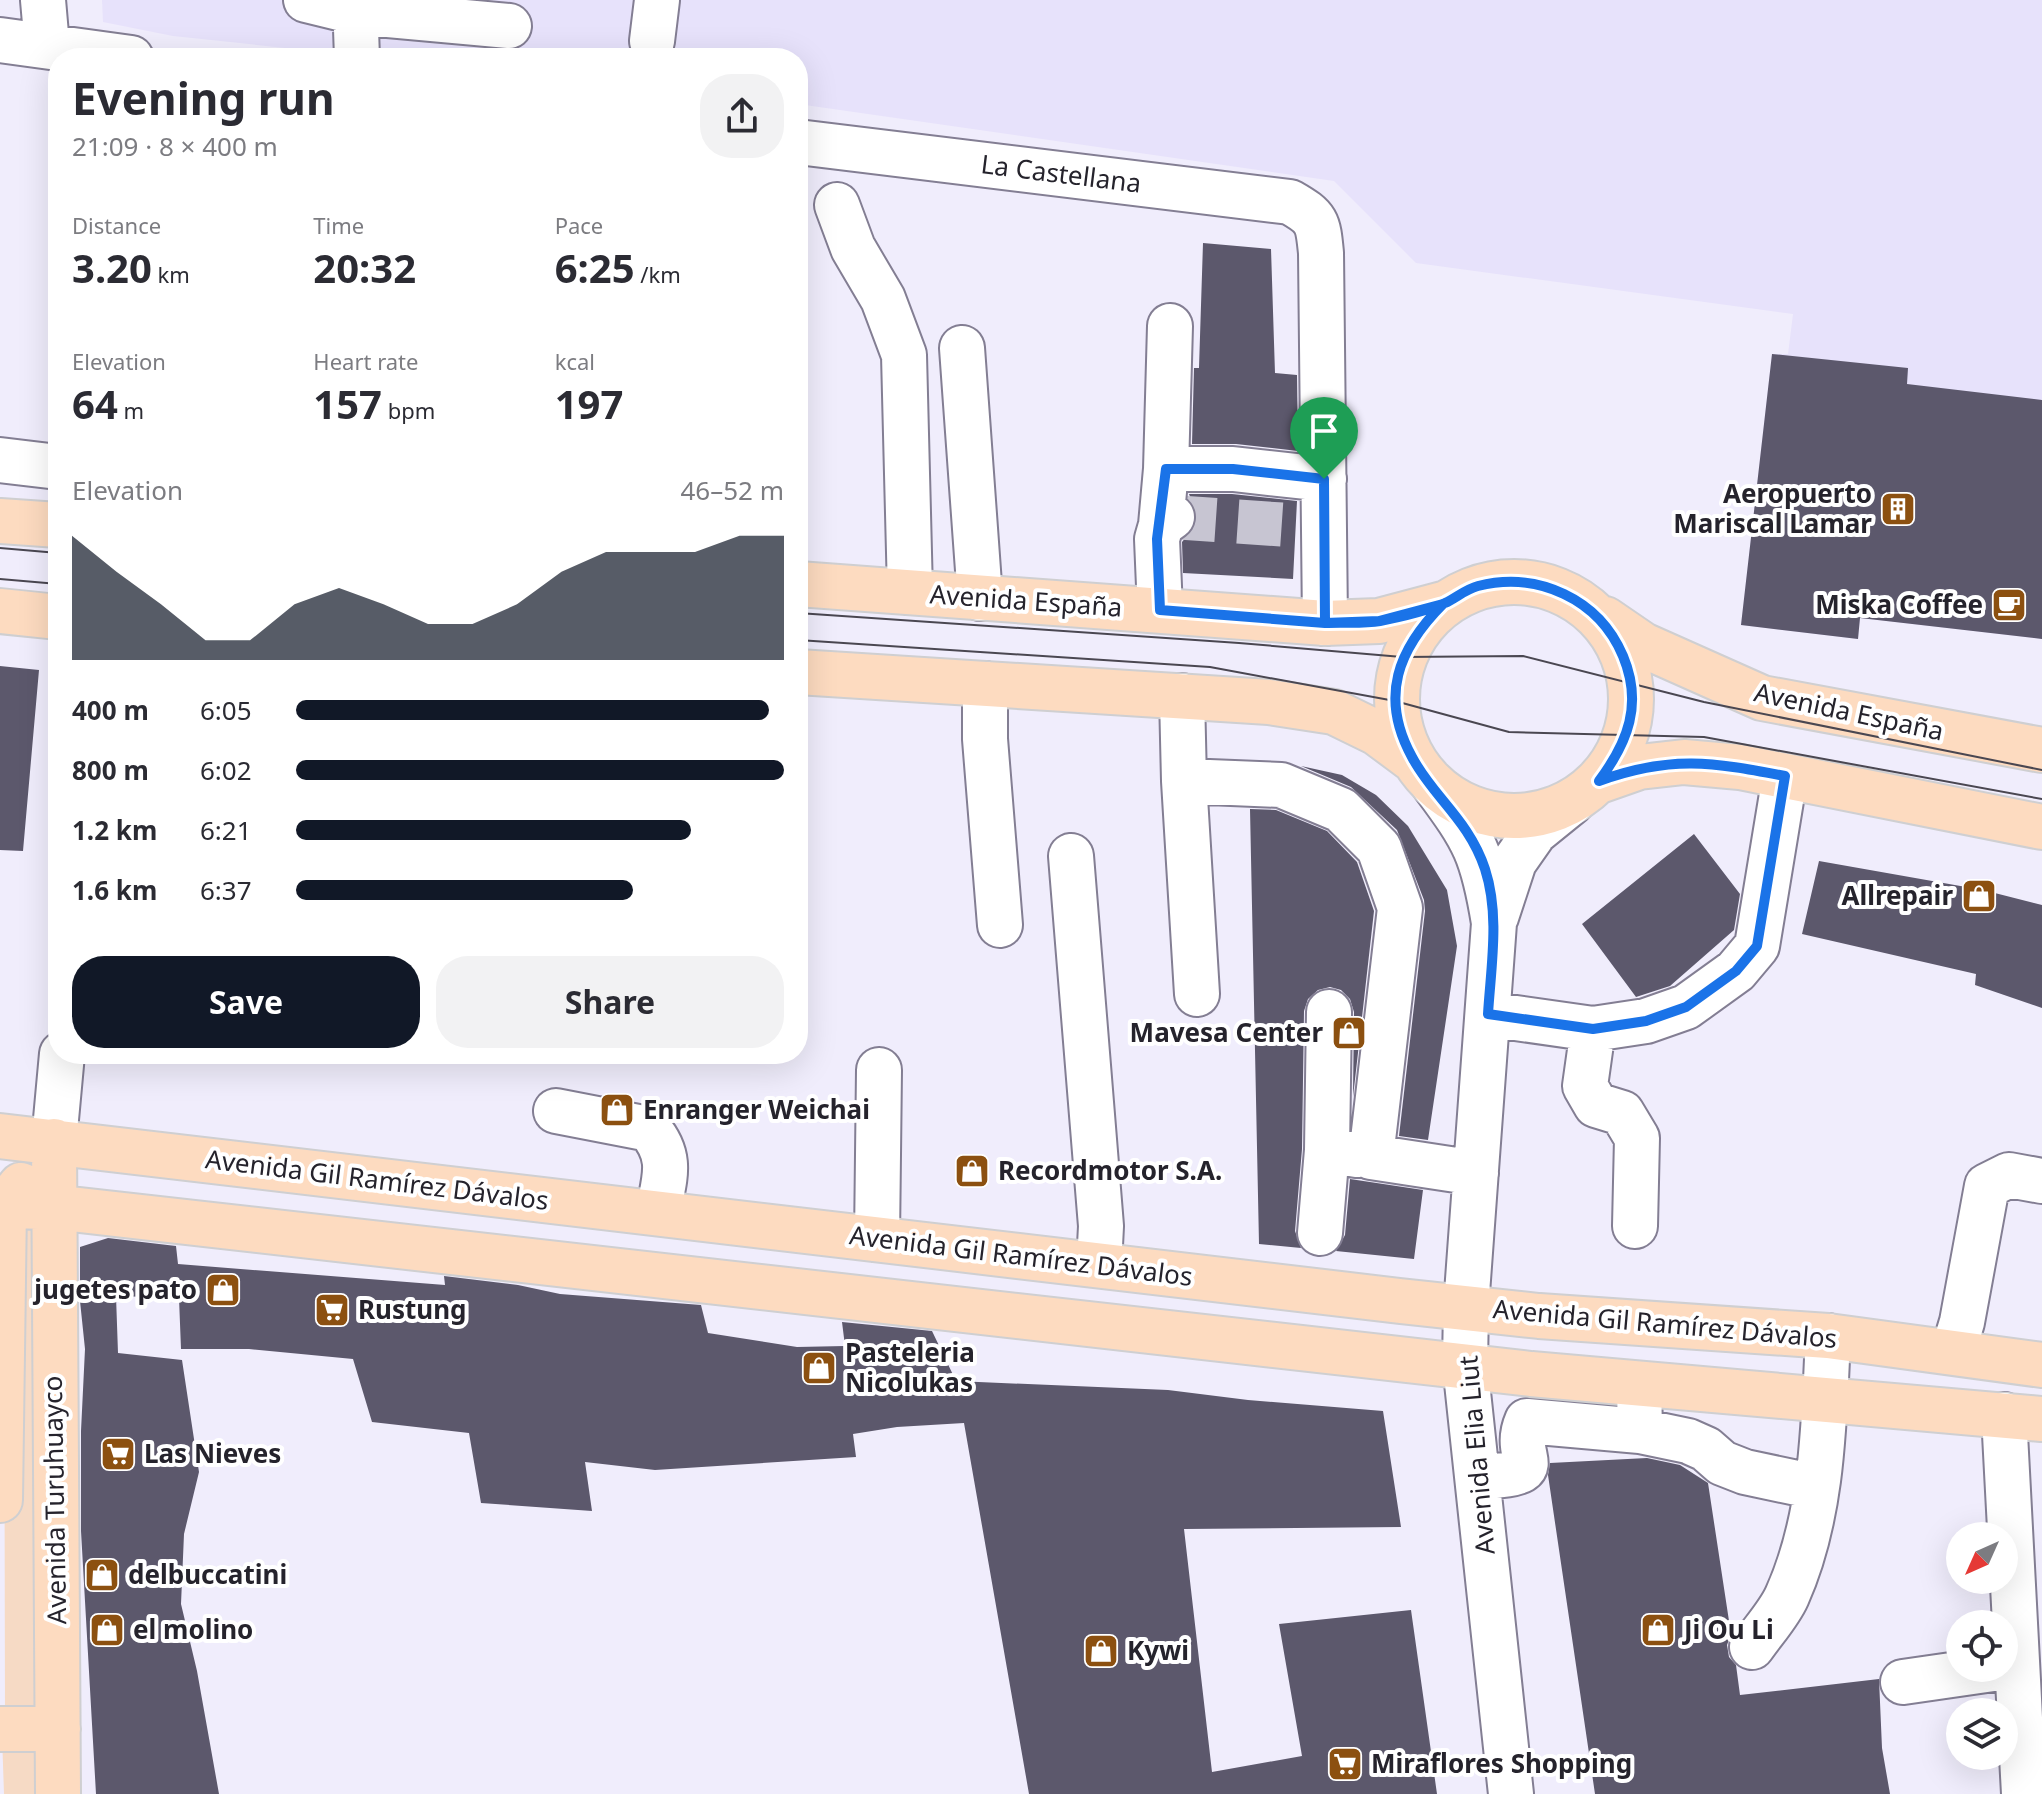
<!DOCTYPE html>
<meta charset="utf-8">
<style>
body{margin:0;font-family:"Noto Sans",sans-serif;background:#f2f2f3;color:#2b2b33;height:100vh;display:flex;flex-direction:column;font-size:30px;white-space:nowrap}
*{box-sizing:border-box;margin:0}
p{font-size:26px;color:#7c7c81}
.icon{flex:none;width:44px;height:44px;fill:none;stroke:currentColor;stroke-width:2;stroke-linecap:round;stroke-linejoin:round}
.map{position:relative;flex:1;overflow:hidden}
.panel{position:absolute;left:48px;top:48px;width:760px;height:1016px;display:flex;flex-direction:column;background:#fff;border-radius:32px;box-shadow:0 8px 32px #0002}
.panel>*{flex:none}
.needle{width:52px;rotate:225deg}
.tools{position:absolute;left:1946px;top:1522px;display:grid;gap:16px}
.tools a{display:grid;place-items:center;width:72px;height:72px;border-radius:50%;background:#fff;box-shadow:0 8px 32px #0002;font-size:40px}
.pin{position:absolute;display:grid;place-items:center;width:68px;height:68px;color:#fff;margin:-82px -34px;border-radius:50% 50% 50% 0;rotate:-45deg;box-shadow:0 0 8px #0007}
.pin .icon{rotate:45deg}
.round{display:grid;place-items:center;flex:none;width:84px;height:84px;border-radius:32px;background:#f2f2f3}
.head{display:flex;align-items:center;justify-content:space-between;height:136px;padding:0 24px}
h1{font-size:44px;font-weight:700;line-height:60px}
.metrics{display:grid;grid-template-columns:repeat(3,1fr);gap:12px;height:136px;padding:8px 24px}
.metrics div{display:grid;align-content:center}
.metrics b{font-size:40px;font-weight:700}
.metrics small{font-size:22px;font-weight:400}
.metrics p{font-size:22px}
.chart{height:224px;padding:16px 24px}
.chart p{display:flex;justify-content:space-between}
.chart svg{width:100%;height:144px;margin-top:8px;fill:#111827;opacity:.7}
.button{display:flex;gap:16px;margin-top:auto;padding:16px 24px}
.button a{flex:1;height:92px;border-radius:32px;background:#111827;color:#fff;font-size:32px;font-weight:700;line-height:92px;text-align:center}
.button a+a{background:#f2f2f3;color:#2b2b33}
ul{padding:0 24px;list-style:none;font-size:26px}
li{display:grid;grid-template-columns:128px 96px 1fr;align-items:center;height:60px}
li i{height:20px;border-radius:10px;background:#111827}
.map>svg:first-child{display:block}
</style>
<div class="map">
<svg width="2042" height="1794" viewBox="0 0 2042 1794">
<rect width="100%" height="100%" fill="#f0edfc"/>
<!-- built -->
<path fill="#e7e2fb" d="M102,0H2042V639L1860,618L1858,639L1741,625L1772,354H1788L1793,314L1416,263L1334,181L798,104V58H379L173,36L103,22Z"/>
<!-- green -->
<path fill="#f6dac5" d="M4,1206L53,1207L49,1720H5Z
M2,1735H52V1794H4Z"/>
<!-- building -->
<path fill="#5c586c" d="M1203,243L1271,249L1275,373L1297,375L1298,451L1236,444H1192L1194,368H1199Z
M1772,354L1908,368L1907,384L2042,400V639L1860,618L1858,639L1741,625Z
M1189,494H1232L1297,501L1293,579L1183,573L1182,542L1194,528L1197,515Z
M0,666L39,670L23,851L0,850Z
M1301,766L1342,775L1376,795L1408,826L1447,890L1457,946L1428,1140L1399,1136L1425,911L1424,900L1397,830L1351,787Z
M1250,809L1276,810L1327,831L1357,862L1374,911L1353,1097L1354,1012L1350,999L1341,990L1330,987L1318,990L1308,999L1304,1011L1302,1149L1295,1231L1301,1248L1259,1244Z
M1694,834L1740,894L1734,930L1670,986L1636,997L1582,924Z
M1819,861L1983,890L2042,905V1008L1975,985L1976,974L1802,934Z
M1350,1179L1423,1190L1414,1259L1336,1251L1345,1235Z
M108,1238L176,1246L178,1264L445,1285L444,1276L518,1285L560,1294L701,1305L708,1333L797,1347L845,1346L842,1322L932,1331L956,1381L1168,1390L1248,1400L1383,1411L1401,1527L1184,1529L1212,1772L1302,1756L1279,1624L1411,1610L1437,1794H1029L964,1423L897,1427L853,1434L856,1457L655,1470L585,1462L592,1511L481,1503L469,1433L372,1422L353,1359L249,1349H181L179,1298L116,1296L118,1353L182,1360L199,1472L184,1534L181,1604L197,1671L219,1794H96L81,1531V1431L85,1349L80,1301V1247Z
M1647,1458L1680,1465L1708,1483L1731,1634L1727,1645L1729,1657L1736,1665L1740,1695L1879,1679L1882,1748L1890,1794H1595L1548,1475L1550,1463Z"/>
<g fill="none" stroke-linecap="round" stroke-linejoin="round">
<!-- minor-tunnel -->
<path stroke="#c7c5d2" stroke-width="44" stroke-dasharray="44 22" stroke-linecap="butt" d="M1172,517L1303,526"/>
<!-- minor casing -->
<g stroke="#837e93" stroke-width="48">
<path id="minor" d="M43,0L47,46
M306,0L355,12L509,26
M355,0L357,58
M0,40L131,58
M652,41L657,0
M798,142L1290,202C1318,218 1318,222 1321,253L1325,623
M837,205L853,248L883,299L904,355L910,592
M962,348L980,598
M0,460L58,467
M1166,469L1170,326
M1161,525L1166,469H1233L1324,479
M1160,610L1157,539L1161,525L1172,517
M985,684V739L1000,925
M1182,696L1184,781L1197,994
M1184,781L1281,785L1341,810L1379,848L1400,908L1371,1157L1476,1173
M1434,785C1475,840 1483,855 1494,923L1466,1307L1465,1364L1511,1794
M1071,856L1101,1226L1099,1265
M1496,917L1514,862L1535,832L1572,802
M1488,1014L1593,1029L1646,1021L1686,1007L1736,971L1757,946L1785,776
M1593,1029L1585,1086L1596,1105L1622,1113L1637,1138L1635,1226
M556,1111L649,1129C674,1158 664,1178 658,1213
M54,1141L62,1054
M1327,1150L1329,1012
M1320,1233L1327,1150L1357,1155
M877,1239L879,1070
M1953,1352L1962,1322L1987,1186L2009,1175L2042,1181
M1639,1384L1640,1431L1688,1441L1706,1449L1722,1463L1745,1472L1816,1487
M2004,1415L2024,1794
M1478,1477C1558,1473 1509,1462 1527,1421L1640,1431
M1752,1647C1763,1631 1779,1614 1787,1596C1823,1516 1824,1423 1828,1336
M1903,1682L2000,1668"/>
</g>
<!-- major casing -->
<g stroke="#cfcfd1" stroke-width="48">
<path id="major" d="M0,521L58,525
M1397 699a117 117 0 1 1 234 0a117 117 0 1 1-234 0Z
M798,584L1325,623L1379,621L1443,604
M0,611L58,617
M1605,619L1643,645L1762,698L2042,750
M798,672L1269,702L1334,712L1377,733L1412,759
M1599,781L1639,767L1684,762L1740,767L2042,827
M0,1136L1400,1301L1539,1316L1828,1336L2042,1365
M54,1141L58,1794
M0,1206L53,1207L1531,1374L2042,1419
M0,1500L4,1206L21,1185
M0,1729H58"/>
</g>
<!-- minor -->
<use href="#minor" stroke="#fff" stroke-width="44"/>
<!-- major -->
<use href="#major" stroke="#fddbc0" stroke-width="44"/>
<!-- tram -->
<path stroke="#4a4751" stroke-width="2" d="M0,548L58,553
M0,579L58,584
M798,613L1239,643L1402,657L1523,656L1704,702L2042,770
M798,640L1210,667L1395,701L1509,732L1704,737L2042,799"/>
</g>
<g fill="none" stroke-linecap="round" stroke-linejoin="round">
<!-- route casing -->
<g stroke="#fff" stroke-width="16">
<path id="route" d="M1324,479L1233,469H1166L1157,539L1160,610L1325,623L1379,621L1443,604C1398,649 1379,697 1412,757C1433,797 1469,820 1485,869C1500,915 1491,966 1488,1014L1593,1029L1646,1021L1686,1007L1736,971L1757,946L1785,776C1712,762 1671,755 1599,781C1628,742 1643,704 1623,656C1599,599 1538,571 1478,586C1466,589 1456,598 1445,603C1426,611 1401,617 1380,621C1363,624 1343,622 1325,623L1324,479"/>
</g>
<!-- route -->
<use href="#route" stroke="#1a73e8" stroke-width="10"/>
</g>
<!-- icons -->
<defs>
<g id="building-square" transform="scale(1.8)"><rect x="-9" y="-9" width="18" height="18" rx="4" fill="#8c5010" stroke="#fff"/><path d="M-4-6H4V6H1V3H-1V6H-4ZM-2.5-4.3h1.7v1.8h-1.7ZM.8-4.3h1.7v1.8H.8ZM-2.5-1h1.7V.8h-1.7ZM.8-1h1.7V.8H.8Z" fill="#fff"/></g>
<g id="cafe-square" transform="scale(1.8)"><rect x="-9" y="-9" width="18" height="18" rx="4" fill="#8c5010" stroke="#fff"/><path d="M-5.5-4.5H6V0H3Q3 3.5 0 3.5H-2.5Q-5.5 3.5-5.5 0ZM3-3.2v2h1.7v-2ZM-6 4.5H4V6H-6Z" fill="#fff"/></g>
<g id="shop-square" transform="scale(1.8)"><rect x="-9" y="-9" width="18" height="18" rx="4" fill="#8c5010" stroke="#fff"/><path d="M-5-2.5h2.3a2.7 3.5 0 0 1 5.4 0H5L5.5 6h-11ZM-1.5-2.5h3a1.5 2.3 0 0 0-3 0Z" fill="#fff"/></g>
<g id="supermarket-square" transform="scale(1.8)"><rect x="-9" y="-9" width="18" height="18" rx="4" fill="#8c5010" stroke="#fff"/><path d="M-6-5.5h2.5l.6 2H6L4.5 2H-2.5L-4.4-4H-6ZM-1.5 3.2a1.3 1.3 0 1 0 .1 0ZM3 3.2a1.3 1.3 0 1 0 .1 0Z" fill="#fff"/></g>
</defs>
<g fill-rule="evenodd">
<use href="#building-square" x="1898" y="509"/>
<use href="#cafe-square" x="2009" y="605"/>
<use href="#shop-square" x="1979" y="896"/>
<use href="#shop-square" x="1349" y="1033"/>
<use href="#shop-square" x="617" y="1110"/>
<use href="#shop-square" x="972" y="1171"/>
<use href="#shop-square" x="223" y="1290"/>
<use href="#supermarket-square" x="332" y="1310"/>
<use href="#shop-square" x="819" y="1368"/>
<use href="#supermarket-square" x="118" y="1454"/>
<use href="#shop-square" x="102" y="1575"/>
<use href="#shop-square" x="107" y="1630"/>
<use href="#shop-square" x="1658" y="1630"/>
<use href="#shop-square" x="1101" y="1651"/>
<use href="#supermarket-square" x="1345" y="1764"/>
</g>
<g text-anchor="middle" stroke-width="8" stroke-linejoin="round" paint-order="stroke">
<!-- street labels -->
<g font-size="26" fill="#25232c" stroke="#fff">
<text transform="translate(1061 174) rotate(7)" y="9">La Castellana</text>
<text transform="translate(1026 601) rotate(4)" y="9">Avenida España</text>
<text transform="translate(1849 712) rotate(12)" y="9">Avenida España</text>
<text transform="translate(377 1180) rotate(7)" y="9">Avenida Gil Ramírez Dávalos</text>
<text transform="translate(1021 1256) rotate(7)" y="9">Avenida Gil Ramírez Dávalos</text>
<text transform="translate(1665 1324) rotate(5)" y="9">Avenida Gil Ramírez Dávalos</text>
<text transform="translate(1477 1455) rotate(-95)" y="9">Avenida Elia Liut</text>
<text transform="translate(55 1500) rotate(-91)" y="9">Avenida Turuhuayco</text>
</g>
<!-- poi labels -->
<g font-size="26" font-weight="bold" fill="#25232c" stroke="#fff" text-anchor="start">
<text x="1872" y="503" text-anchor="end">Aeropuerto<tspan x="1872" dy="30">Mariscal Lamar</tspan></text>
<text x="1983" y="614" text-anchor="end">Miska Coffee</text>
<text x="1953" y="905" text-anchor="end">Allrepair</text>
<text x="1323" y="1042" text-anchor="end">Mavesa Center</text>
<text x="643" y="1119">Enranger Weichai</text>
<text x="998" y="1180">Recordmotor S.A.</text>
<text x="197" y="1299" text-anchor="end">jugetes pato</text>
<text x="358" y="1319">Rustung</text>
<text x="845" y="1362">Pasteleria<tspan x="845" dy="30">Nicolukas</tspan></text>
<text x="144" y="1463">Las Nieves</text>
<text x="128" y="1584">delbuccatini</text>
<text x="133" y="1639">el molino</text>
<text x="1684" y="1639">Ji Ou Li</text>
<text x="1127" y="1660">Kywi</text>
<text x="1371" y="1773">Miraflores Shopping</text>
</g>
</g>
</svg>
<div class="tools">
<a><svg class="needle" viewBox="-14 -14 28 28"><path d="M0-13l5 13h-10z" fill="#e53935"/><path d="M0 13l5-13h-10z" fill="#7c7c81"/></svg></a>
<a><svg class="icon" aria-label="locate" viewBox="0 0 24 24"><circle cx="12" cy="12" r="6"/><path d="M12 2v4M12 18v4M2 12h4M18 12h4"/></svg></a>
<a><svg class="icon" aria-label="layers" viewBox="0 0 24 24"><path d="M12 4l9 5-9 5-9-5zM3 14l9 5 9-5"/></svg></a>
</div>
<div class="pin" style="left:1324px;top:479px;background:#1e9e55"><svg class="icon" aria-label="arrive" viewBox="0 0 24 24"><path d="M6 21V4h12l-3 4 3 4H6"/></svg></div>
<section class="panel">
<div class="head"><div><h1>Evening run</h1><p>21:09 · 8 × 400 m</p></div><a class="round"><svg class="icon" aria-label="share" viewBox="0 0 24 24"><path d="M12 15V3M7 8l5-5 5 5M5 13v7h14v-7"/></svg></a></div>
<div class="metrics">
<div><p>Distance</p><b>3.20<small> km</small></b></div>
<div><p>Time</p><b>20:32</b></div>
<div><p>Pace</p><b>6:25<small> /km</small></b></div>
</div>
<div class="metrics">
<div><p>Elevation</p><b>64<small> m</small></b></div>
<div><p>Heart rate</p><b>157<small> bpm</small></b></div>
<div><p>kcal</p><b>197</b></div>
</div>
<div class="chart"><p><span>Elevation</span>46–52 m</p>
<svg viewBox="0 0 160 44" preserveAspectRatio="none"><path d="M0 44V6L10 17L20 27L30 38L40 38L50 27L60 22L70 27L80 33L90 33L100 27L110 17L120 11L130 11L140 11L150 6L160 6V44z"/></svg>
</div>
<ul>
<li><b>400 m</b>6:05<i style="width:97%"></i></li>
<li><b>800 m</b>6:02<i style="width:100%"></i></li>
<li><b>1.2 km</b>6:21<i style="width:81%"></i></li>
<li><b>1.6 km</b>6:37<i style="width:69%"></i></li>
</ul>
<div class="button"><a>Save</a><a>Share</a></div>
</section>
</div>
